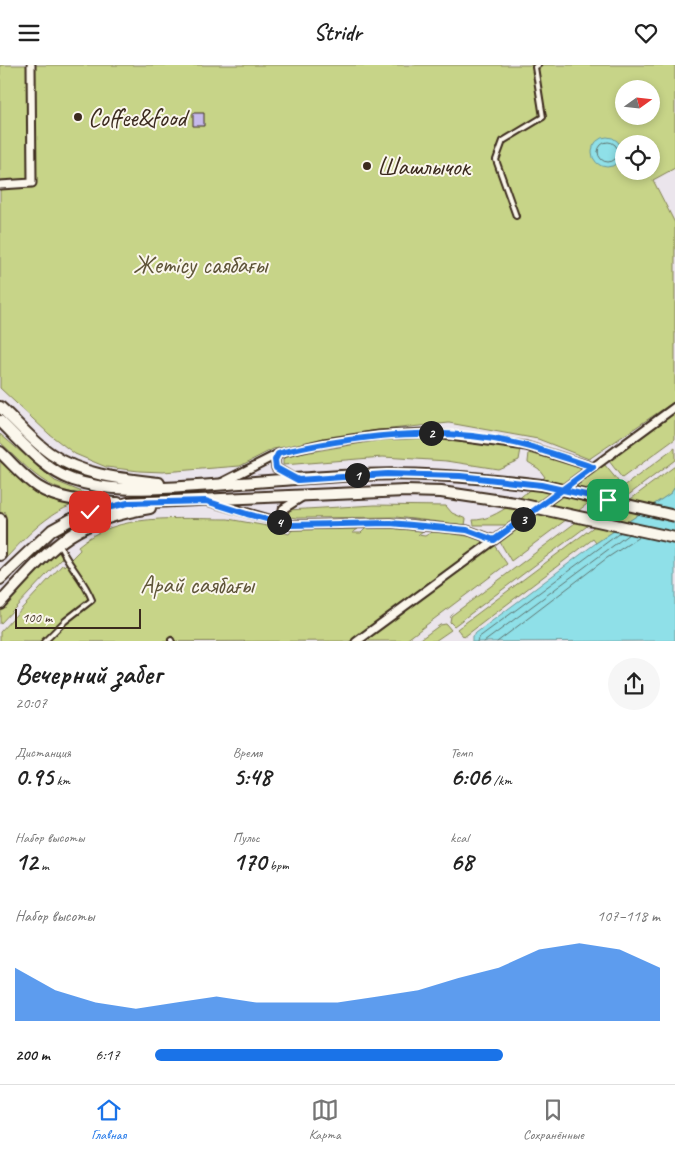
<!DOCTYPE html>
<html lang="ru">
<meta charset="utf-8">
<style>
body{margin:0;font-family:Caveat,sans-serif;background:#f6f6f6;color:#222;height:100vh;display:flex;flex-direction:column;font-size:19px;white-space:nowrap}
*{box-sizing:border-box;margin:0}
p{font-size:16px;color:#767676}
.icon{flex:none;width:28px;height:28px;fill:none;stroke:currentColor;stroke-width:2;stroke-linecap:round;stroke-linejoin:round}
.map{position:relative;height:576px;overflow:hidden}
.panel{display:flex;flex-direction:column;background:#fff;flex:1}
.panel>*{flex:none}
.needle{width:32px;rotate:75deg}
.tools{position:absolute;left:615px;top:15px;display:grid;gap:10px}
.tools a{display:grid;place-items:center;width:45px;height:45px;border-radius:50%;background:#fff;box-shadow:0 2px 8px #0003;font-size:25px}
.scale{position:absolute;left:15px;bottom:12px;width:126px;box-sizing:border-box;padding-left:5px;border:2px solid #3b2a1e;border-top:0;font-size:14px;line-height:18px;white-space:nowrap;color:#3b2a1e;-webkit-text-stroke:4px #fbf7ec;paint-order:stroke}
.pin{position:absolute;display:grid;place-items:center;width:42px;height:42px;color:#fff;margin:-21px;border-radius:10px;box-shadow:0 2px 8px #0006}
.km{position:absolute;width:25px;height:25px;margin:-12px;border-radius:50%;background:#222;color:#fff;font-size:14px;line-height:25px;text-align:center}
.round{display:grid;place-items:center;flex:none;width:52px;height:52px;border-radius:26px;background:#f6f6f6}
.head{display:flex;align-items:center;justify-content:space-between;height:85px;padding:0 15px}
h1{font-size:28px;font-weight:700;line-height:38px}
.figures{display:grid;grid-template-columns:repeat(3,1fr);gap:8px;height:85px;padding:5px 15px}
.figures div{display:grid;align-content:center}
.figures b{font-size:25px;font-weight:700}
.figures small{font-size:14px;font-weight:400}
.figures p{font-size:14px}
.chart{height:140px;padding:10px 15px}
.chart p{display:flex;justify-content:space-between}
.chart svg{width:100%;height:90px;margin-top:5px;fill:#1a73e8;opacity:.7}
ul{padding:0 15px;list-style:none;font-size:16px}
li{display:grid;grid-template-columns:80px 60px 1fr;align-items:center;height:38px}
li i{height:12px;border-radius:6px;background:#1a73e8}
header{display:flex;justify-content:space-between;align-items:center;height:65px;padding:0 15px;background:#fff;font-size:22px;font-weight:700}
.menu{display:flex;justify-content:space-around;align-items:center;height:70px;border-top:1px solid #e0e0e0;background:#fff;font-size:14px;color:#767676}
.menu a{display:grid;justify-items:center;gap:2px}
.menu .on{color:#1a73e8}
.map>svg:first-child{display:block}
</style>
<header><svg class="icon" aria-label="menu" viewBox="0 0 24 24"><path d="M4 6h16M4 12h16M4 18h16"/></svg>Stridr<svg class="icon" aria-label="heart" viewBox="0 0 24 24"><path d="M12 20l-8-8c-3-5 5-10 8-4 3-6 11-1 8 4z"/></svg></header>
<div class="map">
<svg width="675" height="577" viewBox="0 0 675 577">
<rect width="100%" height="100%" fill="#ebe5ec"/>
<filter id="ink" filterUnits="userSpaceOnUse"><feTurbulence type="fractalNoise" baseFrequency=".02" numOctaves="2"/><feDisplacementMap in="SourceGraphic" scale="10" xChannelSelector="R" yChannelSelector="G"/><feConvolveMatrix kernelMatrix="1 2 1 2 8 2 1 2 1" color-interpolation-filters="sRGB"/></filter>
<g filter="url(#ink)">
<!-- green -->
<path fill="#c7d488" stroke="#817f53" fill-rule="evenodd" d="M0,0H675V103L653,115L675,158V336L589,394L538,374L449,358L371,366L273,384L240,401L163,407L139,406L106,402L75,389L49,369L0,323ZM624,24H651V51H624ZM624,79H651V106H624Z
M675,347V374L622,413L609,396Z
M0,369L55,416L92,431C44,426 34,408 0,377Z
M410,373L453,374L521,384L519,395L498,404L447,396L383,392L283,400V394L287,391L380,375Z
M675,383V395L454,561L450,557L451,551Z
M529,388L579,401L581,406L506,460H474L473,455C497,456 526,427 545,412L539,404L528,397Z
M0,396C23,416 42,441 75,439C46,449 27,471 6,493L5,446L0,453Z
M604,399L618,416L511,496L500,477Z
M675,401V422L671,428L596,478L593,474L464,572L457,564Z
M375,440L446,441L452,448L466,454L465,460L396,452L296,453L290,452L288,445Z
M228,454L284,464L282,467L289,469L293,464H358L352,468H361L367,462L424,465L418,470L425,471L434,466L480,473L483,477L482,479L494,480L507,499L405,576L0,577V567L63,499L64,501L80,485L78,481C117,447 179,454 228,454Z
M58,486L62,493L0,559V545Z
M446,559L451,565L435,576H418L440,560Z"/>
<!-- water -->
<path fill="#8fe0e8" stroke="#6d9797" d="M592 87a15 15 0 1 1 30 0a15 15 0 1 1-30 0Z
M675,422V576L472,577V571L596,478L671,428Z"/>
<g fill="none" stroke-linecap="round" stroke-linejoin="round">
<!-- shore -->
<path stroke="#5d736f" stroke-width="1" d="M598 87a10 10 0 1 1 20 0a10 10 0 1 1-20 0Z
M477,577L478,573L621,467
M484,577L629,469
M497,577L607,493L639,472"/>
</g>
<!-- building -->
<path fill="#c6baeb" stroke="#3b2a1e" d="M193,48H204V61H193Z"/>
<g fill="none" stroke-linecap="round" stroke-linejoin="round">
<!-- lane casing -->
<g stroke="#3b2a1e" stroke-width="8">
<path id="lane" d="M516,151L496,95L503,76L543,52L535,2L538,0
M171,575L172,577
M44,577L65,556L92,535C84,514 68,500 59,479"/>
</g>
<!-- street casing -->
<g stroke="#3b2a1e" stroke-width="11">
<path id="street" d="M0,120L32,118L31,0
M278,389L324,378L379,370L427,368L526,381L593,402
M221,418L278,389L275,395L276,403L293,413
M207,436L290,460L390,458L467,465L494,475
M290,460L284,455L283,444L302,432
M356,577L675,342"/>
</g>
<!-- secondary casing -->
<g stroke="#3b2a1e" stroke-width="14">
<path id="secondary" d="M0,342C17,357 33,377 51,389C83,411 123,414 159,418
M0,356C22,377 44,405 73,415C109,427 145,424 182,422C235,419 288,414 341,411C408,406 474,412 541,420
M0,387C12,398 24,413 38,422C62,437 90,436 118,438
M0,454V490
M0,514L52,465L72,454L128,438L405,426L441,427L515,438
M0,538C51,483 71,455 150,443"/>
</g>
<!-- lane -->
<use href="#lane" stroke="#fbf7ec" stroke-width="4"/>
<!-- street -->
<use href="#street" stroke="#fbf7ec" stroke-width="7"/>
<!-- secondary -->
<use href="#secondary" stroke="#fbf7ec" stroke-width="10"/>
<!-- secondary-bridge casing -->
<g stroke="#3b2a1e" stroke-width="14" stroke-linecap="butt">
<path id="secondary-bridge" d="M541,420L675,451
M515,438L675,473"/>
</g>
<!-- secondary-bridge -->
<use href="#secondary-bridge" stroke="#fbf7ec" stroke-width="10"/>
</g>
</g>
<g fill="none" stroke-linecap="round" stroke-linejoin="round" filter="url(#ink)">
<!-- route casing -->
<g stroke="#fff" stroke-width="10">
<path id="route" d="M90,447L128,438L206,436L247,449L290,460L390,458L467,465L494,475C527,451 560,426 593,402C571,395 549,387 527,381C446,360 364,369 284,387L278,389L275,395L276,403L298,415L387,409L460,411L541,420L608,435"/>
</g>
<!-- route -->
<use href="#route" stroke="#1a73e8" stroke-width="6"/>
</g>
<!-- markers -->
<g fill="#3b2a1e" stroke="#fbf7ec" stroke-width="2">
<circle cx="78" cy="52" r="5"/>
<circle cx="367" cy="101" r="5"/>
</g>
<g text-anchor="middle" stroke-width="4" stroke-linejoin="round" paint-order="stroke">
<!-- poi labels -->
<g font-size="25" fill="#3b2a1e" stroke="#fbf7ec" text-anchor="start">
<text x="88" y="61">Coffee&amp;food</text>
<text x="377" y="110">Шашлычок</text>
</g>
<!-- park labels -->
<g font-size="25" fill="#5e5438" stroke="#fbf7ec">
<text x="200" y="208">Жетісу саябағы</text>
<text x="197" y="528">Арай саябағы</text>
</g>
</g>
</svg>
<div class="tools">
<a><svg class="needle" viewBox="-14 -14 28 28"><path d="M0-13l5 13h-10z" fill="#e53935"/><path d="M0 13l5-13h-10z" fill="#767676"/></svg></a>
<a><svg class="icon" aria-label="locate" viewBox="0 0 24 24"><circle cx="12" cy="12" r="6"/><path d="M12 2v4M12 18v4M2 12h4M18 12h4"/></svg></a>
</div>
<div class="scale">100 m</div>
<div class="pin" style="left:608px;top:435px;background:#1e9e55"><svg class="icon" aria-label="arrive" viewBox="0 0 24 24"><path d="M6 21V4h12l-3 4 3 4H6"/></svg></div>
<div class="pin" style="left:90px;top:447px;background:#d93025"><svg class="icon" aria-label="check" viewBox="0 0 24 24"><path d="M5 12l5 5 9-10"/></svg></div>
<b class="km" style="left:357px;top:410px">1</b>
<b class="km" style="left:431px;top:368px">2</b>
<b class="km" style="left:523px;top:454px">3</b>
<b class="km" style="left:279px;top:457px">4</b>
</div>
<section class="panel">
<div class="head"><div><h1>Вечерний забег</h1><p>20:07</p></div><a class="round"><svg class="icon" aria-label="share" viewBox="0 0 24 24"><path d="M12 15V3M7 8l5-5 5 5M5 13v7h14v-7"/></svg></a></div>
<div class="figures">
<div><p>Дистанция</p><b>0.95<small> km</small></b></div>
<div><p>Время</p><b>5:48</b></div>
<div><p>Темп</p><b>6:06<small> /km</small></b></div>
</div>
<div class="figures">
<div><p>Набор высоты</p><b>12<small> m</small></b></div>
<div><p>Пульс</p><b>170<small> bpm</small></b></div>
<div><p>kcal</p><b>68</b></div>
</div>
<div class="chart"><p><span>Набор высоты</span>107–118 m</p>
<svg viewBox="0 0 160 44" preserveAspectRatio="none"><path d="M0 44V18L10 29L20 35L30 38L40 35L50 32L60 35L70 35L80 35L90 32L100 29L110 23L120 18L130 9L140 6L150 9L160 18V44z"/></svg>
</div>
<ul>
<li><b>200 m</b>6:17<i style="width:69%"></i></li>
</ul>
</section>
<nav class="menu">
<a class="on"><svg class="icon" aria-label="home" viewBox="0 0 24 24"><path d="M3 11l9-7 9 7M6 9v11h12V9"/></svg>Главная</a>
<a><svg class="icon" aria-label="map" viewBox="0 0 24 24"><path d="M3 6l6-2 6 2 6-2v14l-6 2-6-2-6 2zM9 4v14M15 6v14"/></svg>Карта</a>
<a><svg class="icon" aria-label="saved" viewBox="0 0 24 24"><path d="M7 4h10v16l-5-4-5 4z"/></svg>Сохранённые</a>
</nav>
